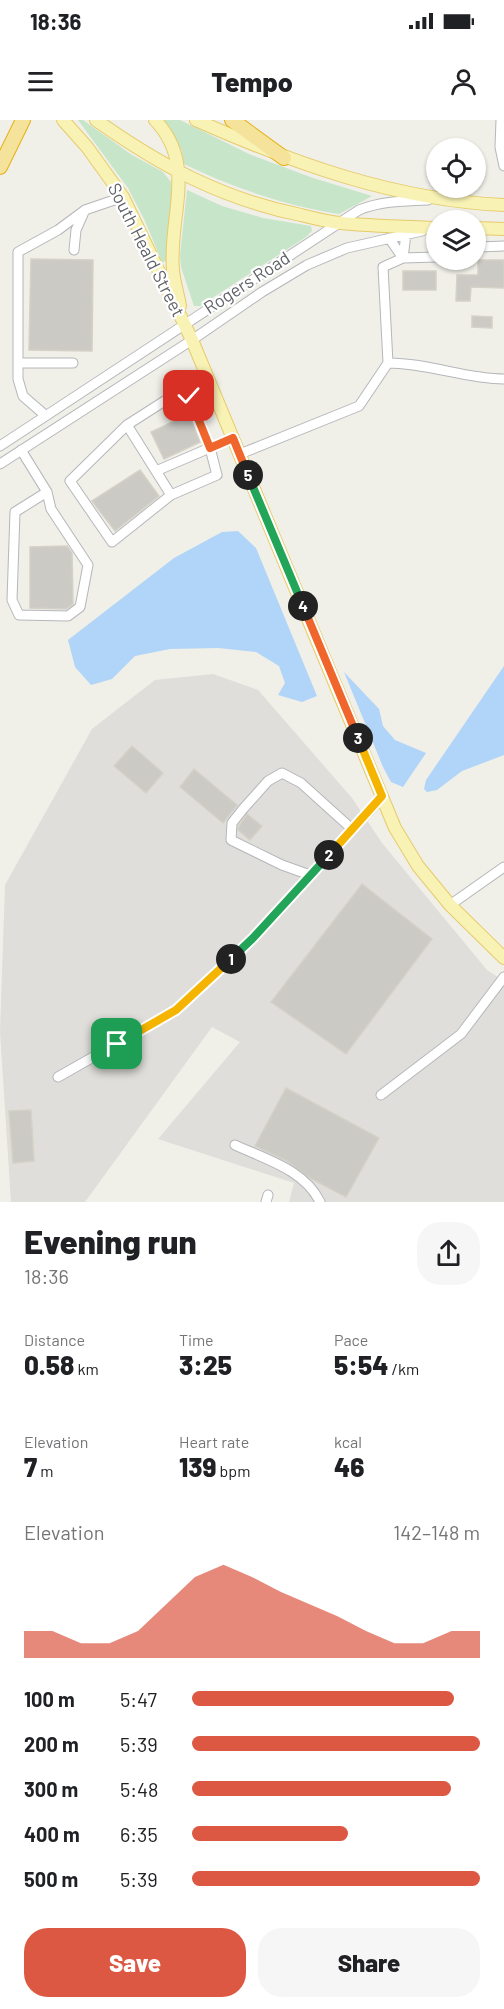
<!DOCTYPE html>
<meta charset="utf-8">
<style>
body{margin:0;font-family:Barlow,sans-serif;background:#f6f6f6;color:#202124;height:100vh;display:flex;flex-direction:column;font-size:22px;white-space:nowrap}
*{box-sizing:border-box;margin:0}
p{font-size:20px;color:#757577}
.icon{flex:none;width:33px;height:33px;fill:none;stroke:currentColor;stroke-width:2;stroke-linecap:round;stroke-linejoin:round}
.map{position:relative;height:1082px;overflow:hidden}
.side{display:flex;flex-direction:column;background:#fff;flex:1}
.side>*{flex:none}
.controls{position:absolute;left:426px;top:18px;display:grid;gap:12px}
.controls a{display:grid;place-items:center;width:60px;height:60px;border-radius:50%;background:#fff;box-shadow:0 2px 4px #0004;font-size:30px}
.pin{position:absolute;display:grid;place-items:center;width:51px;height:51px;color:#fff;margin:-26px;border-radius:12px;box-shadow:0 3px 9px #0006}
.km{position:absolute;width:30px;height:30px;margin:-15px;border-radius:50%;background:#222;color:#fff;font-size:16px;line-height:30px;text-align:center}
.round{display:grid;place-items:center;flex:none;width:63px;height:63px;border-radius:24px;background:#f6f6f6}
.head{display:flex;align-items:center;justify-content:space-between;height:102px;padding:0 24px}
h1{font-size:33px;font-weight:800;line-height:45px}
.stats{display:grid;grid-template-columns:repeat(3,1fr);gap:9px;height:102px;padding:6px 24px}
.stats div{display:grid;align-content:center}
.stats b{font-size:26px;font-weight:800}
.stats small{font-size:16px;font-weight:400}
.stats p{font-size:16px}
.chart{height:168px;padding:12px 24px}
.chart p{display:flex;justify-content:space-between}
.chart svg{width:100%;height:108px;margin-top:6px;fill:#dc5843;opacity:.7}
.primary-button{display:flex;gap:12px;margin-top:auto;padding:12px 24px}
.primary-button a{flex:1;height:69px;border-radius:24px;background:#dc5843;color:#fff;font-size:24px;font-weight:800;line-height:69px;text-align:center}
.primary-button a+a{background:#f6f6f6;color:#202124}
ul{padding:0 24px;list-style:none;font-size:20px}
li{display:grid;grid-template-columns:96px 72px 1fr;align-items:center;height:45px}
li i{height:15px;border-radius:8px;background:#dc5843}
.status{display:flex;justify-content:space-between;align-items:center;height:42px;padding:0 30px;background:#fff;direction:ltr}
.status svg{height:16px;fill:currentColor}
header{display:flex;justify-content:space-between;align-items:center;height:78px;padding:0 24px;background:#fff;font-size:27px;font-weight:800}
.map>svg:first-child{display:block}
</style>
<div class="status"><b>18:36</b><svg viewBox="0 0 49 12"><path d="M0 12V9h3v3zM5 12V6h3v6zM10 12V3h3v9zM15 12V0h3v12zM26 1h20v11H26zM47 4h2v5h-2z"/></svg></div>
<header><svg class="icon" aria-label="menu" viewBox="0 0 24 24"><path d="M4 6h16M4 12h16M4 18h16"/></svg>Tempo<svg class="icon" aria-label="person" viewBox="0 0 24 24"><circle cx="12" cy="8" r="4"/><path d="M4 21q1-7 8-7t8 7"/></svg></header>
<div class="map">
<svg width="504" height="1082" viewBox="0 0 504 1082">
<rect width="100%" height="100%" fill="#f0efe8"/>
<!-- industrial -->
<path fill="#dfdeda" d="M213,554L258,570L352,678L382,723L487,850L504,861V1082H289L294,1063L158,1019L240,922L212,907L85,1082H11L0,912L5,765L92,609L155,560Z"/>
<!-- green -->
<path fill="#c7e5c9" d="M78,0H83L132,35L163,52L171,62L173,77L167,141L162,142L145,101L128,68Z
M164,0H180L249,34L313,58L372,76L339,94C284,85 233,68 184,44L181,29Z
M187,70L222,86L263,98L311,106L312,111L306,117L200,186H194L181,147L180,136Z"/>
<!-- water -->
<path fill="#b0d5f8" d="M238,411L256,428L317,576L302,582L278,575L285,563L279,546L256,532L218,528L170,529L135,536L112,559L91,565L75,547L68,520L174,438L222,412Z
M504,546V635L462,651L437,670L427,672L424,669L426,660Z
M344,552L379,589L383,606L395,620L426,633L403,667L391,662L383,647Z"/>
<!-- building -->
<path fill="#cccac5" stroke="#d4d1c7" stroke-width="1.5" d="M31,139L93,140L92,231L29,230Z
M478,140H504V168L471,167L470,181H456L457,155H478Z
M403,151H436V170H403Z
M472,196L492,197V208L472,207Z
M189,294L200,322L164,339L151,312Z
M140,350L159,376L115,411L92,381Z
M67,426L72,433L73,484L66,489L30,488V427Z
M132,626L163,653L146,673L114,646Z
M194,649L237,685L223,703L180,667Z
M247,694L262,706L250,720L238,710L239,706Z
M362,764L432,819L346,934L271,882Z
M286,968L379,1018L346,1077L310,1058L287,1041L255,1026Z
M31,990L34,1041L13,1043L9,991Z"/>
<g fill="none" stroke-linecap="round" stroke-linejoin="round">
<!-- minor casing -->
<g stroke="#b5b7bb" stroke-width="11">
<path id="minor" d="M501,0L500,27L504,46
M389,118L403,138L406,114
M480,127L504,126
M74,130L76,110L84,92
M18,243H73
M388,243L383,147L403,138L436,137
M46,296L23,276L18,259V132L58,110L85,90L123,77
M127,305L171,375L112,422L70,361L127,305L177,273L189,276L210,328L217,355L171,375
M0,326L359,90C381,81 404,81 428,80
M21,330L47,372L51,389L88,445L80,487L68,496L19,495L12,480L15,392L47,372
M240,334L359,286L388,243C429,243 465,259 504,259
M0,344L192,220L262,172L307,145L347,128L422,111
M156,351L233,318
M310,755L282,745L231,720L232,703L243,689L268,661L282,653L301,663L352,709
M450,785L504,747
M58,957L176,890L253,818L382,677
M381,975L461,914L504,857
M235,1025C265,1039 305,1050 320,1082
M266,1082L268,1075"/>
</g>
<!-- major casing -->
<g stroke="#e6cb6b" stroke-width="14">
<path id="major" d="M63,0L87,27L123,77L192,220L395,708L418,746L450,785L504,838
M96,0C161,46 222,79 301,95C314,98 327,102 341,103C372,106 405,107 436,108
M155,0C198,45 168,97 173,150C174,162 178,174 180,186
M196,0C295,44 395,80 504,85
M476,108L504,109"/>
</g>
<!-- highway casing -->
<g stroke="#e5b014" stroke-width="16">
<path id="highway" d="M232,0L284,38
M0,47L23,0"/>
</g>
<!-- minor -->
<use href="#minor" stroke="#fff" stroke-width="9"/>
<!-- major -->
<use href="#major" stroke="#f9f2b5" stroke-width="12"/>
<!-- highway -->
<use href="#highway" stroke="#f5e39b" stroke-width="14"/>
</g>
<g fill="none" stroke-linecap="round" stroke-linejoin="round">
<!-- split-1 casing -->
<g stroke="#fff" stroke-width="12">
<path id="split-1" d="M117,924L176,890L231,839"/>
</g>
<!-- split-2 casing -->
<g stroke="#fff" stroke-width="12">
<path id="split-2" d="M231,839L253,818L329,735"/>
</g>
<!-- split-3 casing -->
<g stroke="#fff" stroke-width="12">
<path id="split-3" d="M329,735L382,676L358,618"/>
</g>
<!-- split-4 casing -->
<g stroke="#fff" stroke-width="12">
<path id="split-4" d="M303,486L358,618"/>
</g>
<!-- split-5 casing -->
<g stroke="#fff" stroke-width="12">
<path id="split-5" d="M248,355L303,486"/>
</g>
<!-- split-6 casing -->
<g stroke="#fff" stroke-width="12">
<path id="split-6" d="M189,276L210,328L233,318L248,355"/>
</g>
<!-- split-1 -->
<use href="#split-1" stroke="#f5b400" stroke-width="8"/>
<!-- split-2 -->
<use href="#split-2" stroke="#22a559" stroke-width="8"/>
<!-- split-3 -->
<use href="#split-3" stroke="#f5b400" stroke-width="8"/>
<!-- split-4 -->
<use href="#split-4" stroke="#f0652b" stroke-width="8"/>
<!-- split-5 -->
<use href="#split-5" stroke="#22a559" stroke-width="8"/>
<!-- split-6 -->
<use href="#split-6" stroke="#f0652b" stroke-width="8"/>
</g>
<g text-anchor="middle" stroke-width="4.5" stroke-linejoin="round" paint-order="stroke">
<!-- street labels -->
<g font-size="18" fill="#5f6267" stroke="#fff">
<text transform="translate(146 130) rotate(63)" y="6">South Heald Street</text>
<text transform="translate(247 163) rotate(-33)" y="6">Rogers Road</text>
</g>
</g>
</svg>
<div class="controls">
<a><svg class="icon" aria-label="locate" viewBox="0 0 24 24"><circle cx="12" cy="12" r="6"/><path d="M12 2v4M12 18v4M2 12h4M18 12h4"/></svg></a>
<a><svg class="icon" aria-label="layers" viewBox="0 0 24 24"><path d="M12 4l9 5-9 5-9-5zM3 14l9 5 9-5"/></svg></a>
</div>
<div class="pin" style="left:117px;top:924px;background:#1e9e55"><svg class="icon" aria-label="arrive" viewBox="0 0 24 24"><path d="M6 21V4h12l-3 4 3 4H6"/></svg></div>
<div class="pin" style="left:189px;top:276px;background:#d93025"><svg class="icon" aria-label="check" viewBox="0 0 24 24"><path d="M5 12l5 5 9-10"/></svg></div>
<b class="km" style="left:231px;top:839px">1</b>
<b class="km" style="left:329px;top:735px">2</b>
<b class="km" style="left:358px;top:618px">3</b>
<b class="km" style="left:303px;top:486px">4</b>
<b class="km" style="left:248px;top:355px">5</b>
</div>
<section class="side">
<div class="head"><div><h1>Evening run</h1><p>18:36</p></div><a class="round"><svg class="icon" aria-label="share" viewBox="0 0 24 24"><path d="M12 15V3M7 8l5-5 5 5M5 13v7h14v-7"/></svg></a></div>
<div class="stats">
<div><p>Distance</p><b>0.58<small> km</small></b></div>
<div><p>Time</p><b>3:25</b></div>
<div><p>Pace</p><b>5:54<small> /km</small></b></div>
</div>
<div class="stats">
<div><p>Elevation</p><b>7<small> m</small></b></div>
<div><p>Heart rate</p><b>139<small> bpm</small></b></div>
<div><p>kcal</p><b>46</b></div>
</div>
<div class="chart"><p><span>Elevation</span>142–148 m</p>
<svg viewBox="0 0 160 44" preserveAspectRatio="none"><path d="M0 44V33L10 33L20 38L30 38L40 33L50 22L60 11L70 6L80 11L90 17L100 22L110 27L120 33L130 38L140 38L150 33L160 33V44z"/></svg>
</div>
<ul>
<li><b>100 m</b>5:47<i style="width:91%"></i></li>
<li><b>200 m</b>5:39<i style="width:100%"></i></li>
<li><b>300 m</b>5:48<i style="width:90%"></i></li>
<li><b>400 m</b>6:35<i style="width:54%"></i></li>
<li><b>500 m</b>5:39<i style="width:100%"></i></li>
</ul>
<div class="primary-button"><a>Save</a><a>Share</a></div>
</section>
